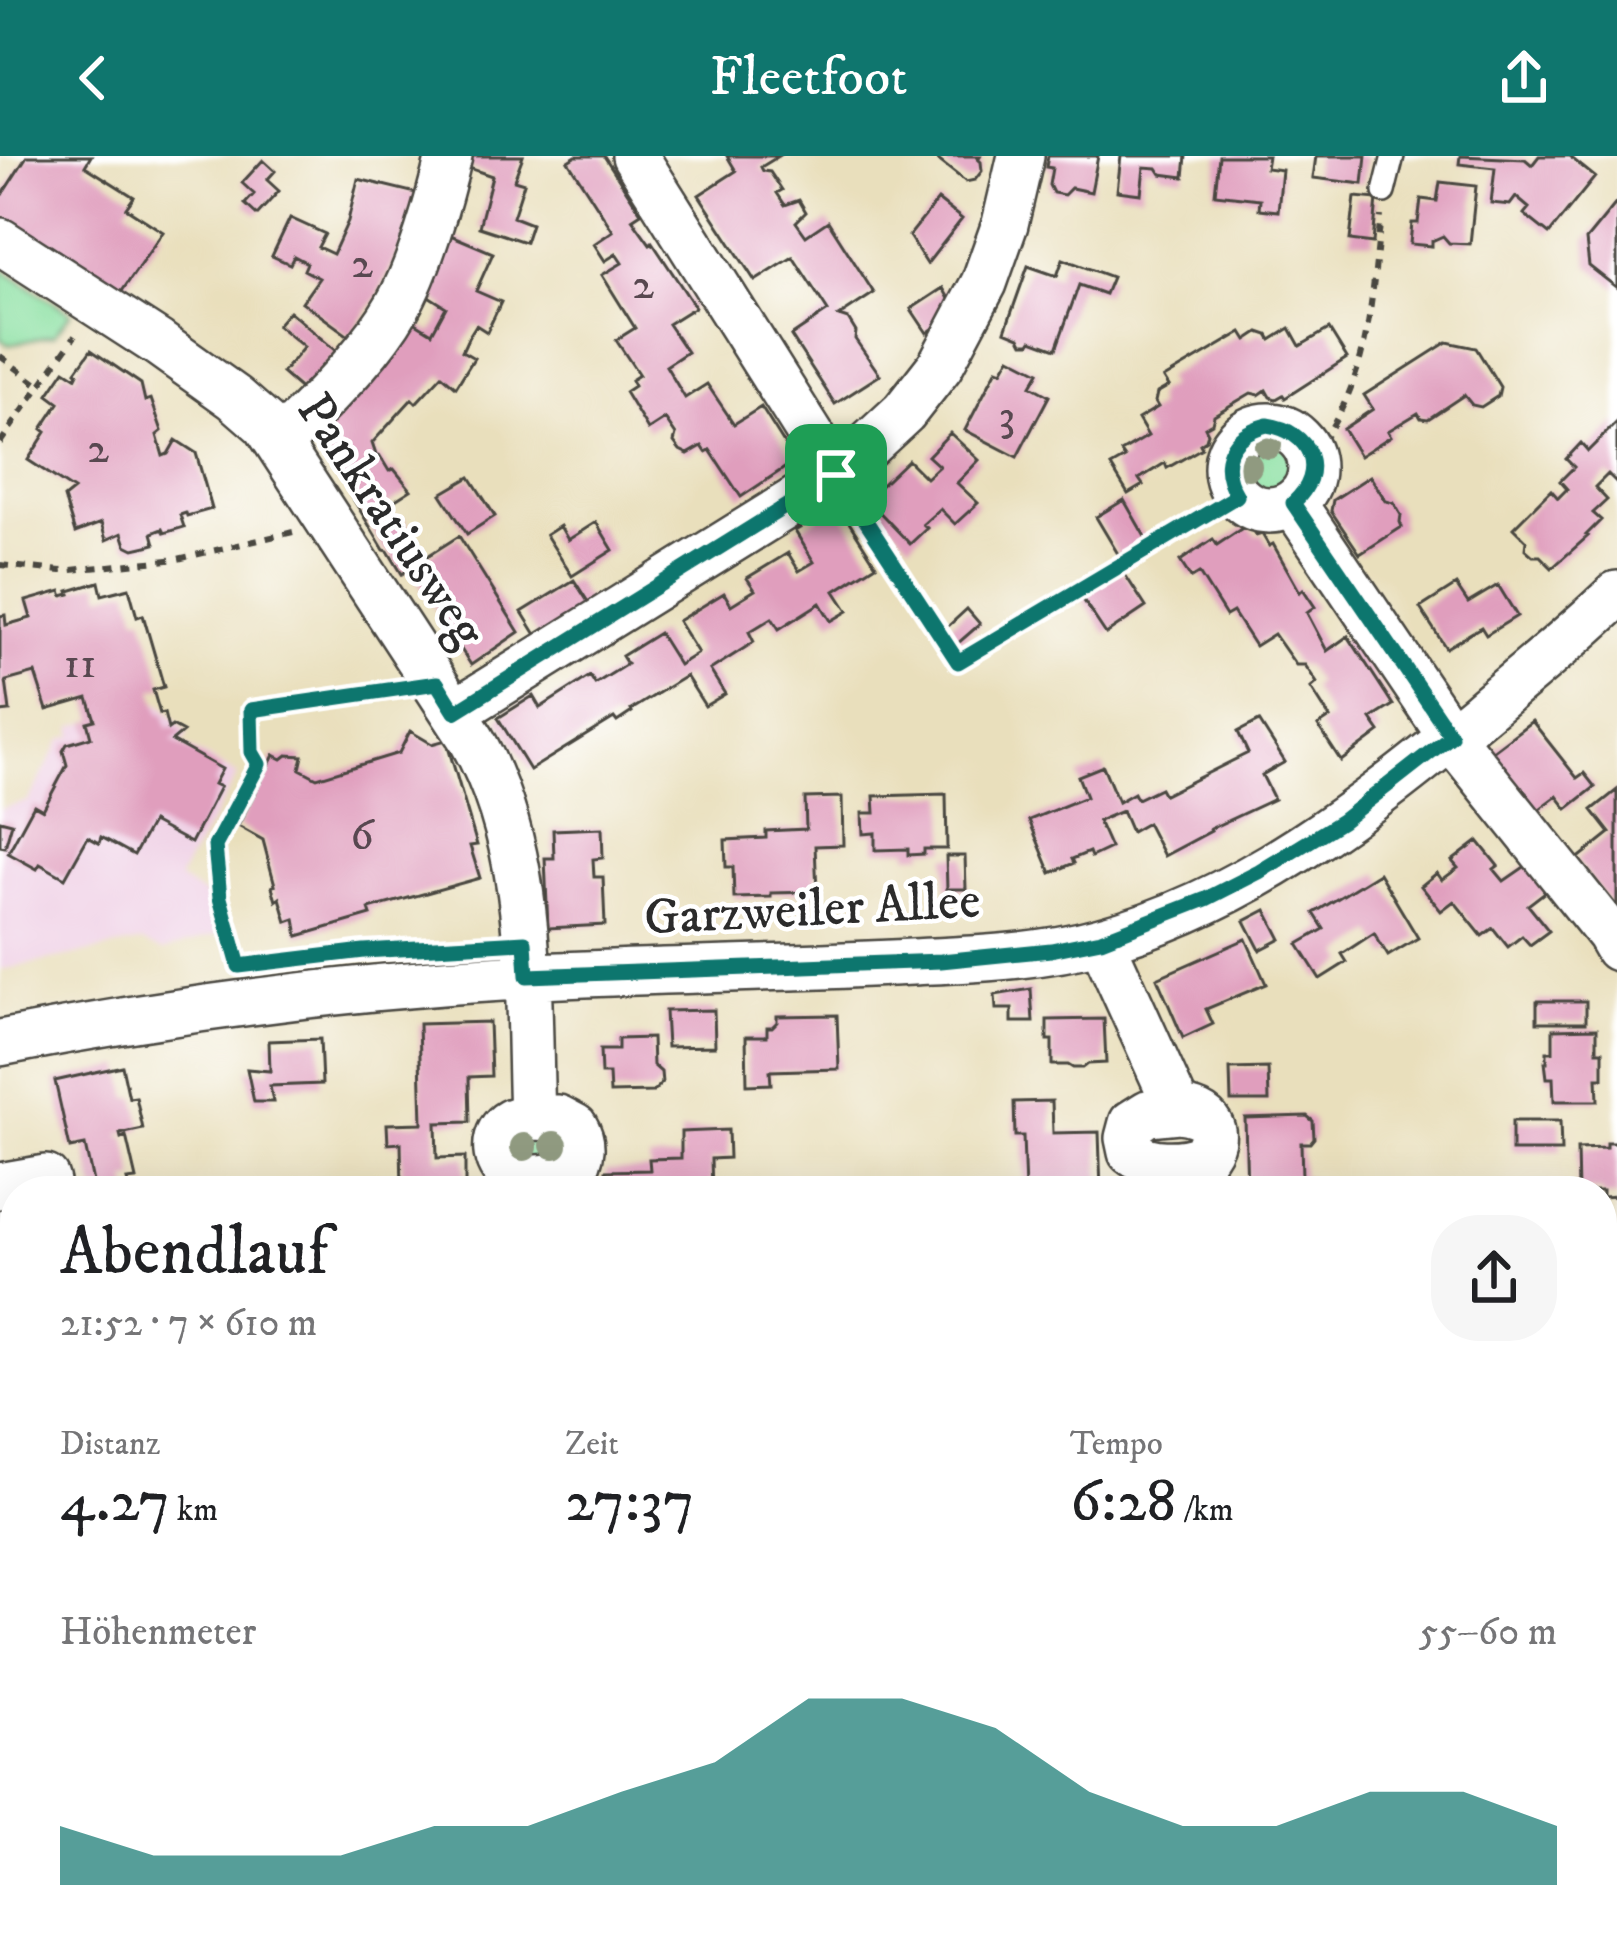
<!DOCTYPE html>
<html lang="de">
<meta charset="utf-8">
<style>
body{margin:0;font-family:"IM FELL DW Pica",serif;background:#f6f6f6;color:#202124;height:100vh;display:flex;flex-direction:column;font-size:45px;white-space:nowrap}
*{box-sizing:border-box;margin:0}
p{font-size:39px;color:#757577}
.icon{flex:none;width:66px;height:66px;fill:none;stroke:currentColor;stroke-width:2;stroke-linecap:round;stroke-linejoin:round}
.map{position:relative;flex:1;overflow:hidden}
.details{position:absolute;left:0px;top:1020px;width:1617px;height:771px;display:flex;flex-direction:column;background:#fff;border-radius:48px 48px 0 0;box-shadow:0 12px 48px #0002}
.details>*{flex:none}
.pin{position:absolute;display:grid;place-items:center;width:102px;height:102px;color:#fff;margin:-51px;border-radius:24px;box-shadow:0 6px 18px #0006}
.round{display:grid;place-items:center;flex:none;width:126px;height:126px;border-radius:48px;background:#f6f6f6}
.headline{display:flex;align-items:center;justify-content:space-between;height:204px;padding:0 60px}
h1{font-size:66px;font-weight:600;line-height:90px}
.figures{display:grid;grid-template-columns:repeat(3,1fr);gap:18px;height:204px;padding:12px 60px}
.figures div{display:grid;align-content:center}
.figures b{font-size:60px;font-weight:600}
.figures small{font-size:33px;font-weight:400}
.figures p{font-size:33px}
.chart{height:336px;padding:24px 60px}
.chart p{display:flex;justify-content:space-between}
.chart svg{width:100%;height:216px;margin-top:12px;fill:#0f766e;opacity:.7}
header{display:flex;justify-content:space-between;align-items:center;height:156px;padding:0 60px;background:#0f766e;color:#fff;font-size:54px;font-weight:600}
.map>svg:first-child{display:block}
</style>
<header><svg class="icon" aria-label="back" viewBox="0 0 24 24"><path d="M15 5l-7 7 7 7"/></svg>Fleetfoot<svg class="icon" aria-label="share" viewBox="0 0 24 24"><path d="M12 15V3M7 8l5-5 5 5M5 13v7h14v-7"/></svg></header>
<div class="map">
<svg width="1617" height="1790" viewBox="0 0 1617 1790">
<rect width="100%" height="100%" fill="#fff"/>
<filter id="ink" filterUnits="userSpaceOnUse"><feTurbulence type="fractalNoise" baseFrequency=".00833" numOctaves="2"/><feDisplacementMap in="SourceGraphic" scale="24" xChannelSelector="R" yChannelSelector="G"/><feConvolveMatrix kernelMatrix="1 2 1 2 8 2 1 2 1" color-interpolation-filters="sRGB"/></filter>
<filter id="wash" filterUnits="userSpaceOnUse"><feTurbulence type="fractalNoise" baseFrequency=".004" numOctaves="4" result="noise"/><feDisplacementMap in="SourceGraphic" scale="48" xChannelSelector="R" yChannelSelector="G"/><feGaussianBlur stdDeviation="2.7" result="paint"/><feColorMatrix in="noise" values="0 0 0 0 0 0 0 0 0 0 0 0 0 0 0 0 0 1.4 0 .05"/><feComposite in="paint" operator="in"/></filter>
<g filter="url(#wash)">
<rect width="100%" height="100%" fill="#e9dfbc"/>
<!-- built -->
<path fill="#efd0e5" d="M160,546L189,578L181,587L238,619L178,723L211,743L222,777L163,795L142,786L0,814V653L28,645L62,583L74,580L72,571Z"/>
<!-- green -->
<path fill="#8be0a2" stroke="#5b8666" stroke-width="3" d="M0,112L71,157L54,179L9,189L0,183Z
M1241 310a30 30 0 1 1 60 0a30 30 0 1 1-60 0Z
M561,976L571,998L520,1005L510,985Z"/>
<!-- forest -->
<path fill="#70be88" stroke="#4e745a" stroke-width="3" d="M1602,1087H1617V1594L1602,1595Z
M15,1196V1766L0,1762V1199Z"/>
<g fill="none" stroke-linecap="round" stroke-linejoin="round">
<!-- stream -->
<path stroke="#71c2ec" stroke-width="10" d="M1602,1345H1617
M0,1393L15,1392"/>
</g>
<g id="blocks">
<!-- building -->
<path fill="#e09ebd" d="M27,0H91L85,10L134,41L126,52L163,76L120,138L0,60V42Z
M470,0H523L514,24L524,27L513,61L531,68L525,86L479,71L492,20L466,11Z
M576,0H604L641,57L632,63L650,88L652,86L695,151L668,168L687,196L666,210L685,242L707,228L734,268L761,251L795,305L741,341L710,294L706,296L702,290L688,298L680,294L674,286L676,279L665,263L648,274L625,236L634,230L631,224L639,219L616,184L635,172L602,119L622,107L616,98L605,105L594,88L613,75L568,5Z
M727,0H779L761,11L763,15L770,16L782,34L777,37L785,49L799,44L806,56L796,66L806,80L828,65L874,137L839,160L848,163L856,176L855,183L880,219L835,248L791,180L828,155L793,101L755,125L699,39L736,15Z
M933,0H980L978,3L981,6L982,15L975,24L966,26Z
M1048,0H1098L1091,36L1071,32L1064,39L1053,37L1049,29L1052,12L1046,11Z
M1121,0H1186L1184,21L1161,18L1157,12L1144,11L1141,38L1117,35Z
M1219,0H1268L1266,12L1282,14L1278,55L1259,53L1260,43L1215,38Z
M1316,0H1366L1363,28L1313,22Z
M1460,0L1525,3L1532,9L1539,0H1569L1595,21L1549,78L1524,58L1529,52L1516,41L1510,49L1491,47L1495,12L1459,8Z
M263,4L275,15L267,24L279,35L257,59L245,48L254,38L242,27Z
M358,23L416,37L404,85L378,140L350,181L302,146L319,122L304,114L307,107L294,100L290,108L272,100L290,62L325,78L318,91L333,98L348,65Z
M1440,26L1476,30L1470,88L1449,87L1443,80L1432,85V90L1410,88L1412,67H1418L1421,43L1437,45Z
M1355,41L1377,43L1373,87L1350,84Z
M938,44L962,63L927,108L909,80Z
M1617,46V132L1589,110L1586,84Z
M448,78L493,97L476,135L501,146L487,176L476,169L468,182L462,195L474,202L456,231L442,219L416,247L412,243L372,287L377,302L380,300L389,315L394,313L411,334L386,350L397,366L403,362L426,401L459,380L519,476L471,509L410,413L402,418L388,395L384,394L317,283L322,271L409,163L432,177L446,151L422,136Z
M1063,103L1112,121L1105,138L1079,129L1056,193L1032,184L1030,187H1023L1020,181L1005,175L1028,110L1057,120Z
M943,132L952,148L941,167L927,177L911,153Z
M289,155L337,196L304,236L282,217L304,191L277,169Z
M1290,172L1300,190L1329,173L1347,202L1285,242L1283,239L1276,243L1270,241L1266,234L1259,239L1251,237L1214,259L1212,267L1205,271L1208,277L1206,284L1200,288L1202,292L1167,312L1165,307L1139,323L1143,329L1128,338L1111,310L1125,302L1121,296L1148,280L1138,263L1158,251L1155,246L1157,237L1169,230L1164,222L1242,176L1247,184L1259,176L1268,179L1271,184Z
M1447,186L1476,192L1500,231L1498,240L1481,251L1472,249L1464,239L1428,263L1421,262L1418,257L1388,275L1391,280L1360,300L1343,273L1373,253L1364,239Z
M91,194L141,228L145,245L151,243L162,275L157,279L163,300L168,298L176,284L196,297L212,353L187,360L186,357L180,359L184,371L164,377L162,373L152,377L155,388L147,390L134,393L126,389L122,377L106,384L101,367L75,377L64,342L74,334L28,304L46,276L42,273L59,247L48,239L65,214L76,221L78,217L76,215Z
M1010,201L1039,216L1031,230L1049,240L1017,301L965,274L997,213L1002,215Z
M1617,266V327L1608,318L1595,331L1607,344L1593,357L1601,364L1586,379L1588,380L1552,412L1540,400H1533L1525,393L1526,385L1513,372L1551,334L1558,342L1567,333L1560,325L1574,311L1566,303L1581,287L1588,295Z
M950,277L979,304L957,327L978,347L955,368L940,353L923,368L927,372L910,388L867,343L908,304L926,322L939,310L928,300Z
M1370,320L1386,345L1394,347L1401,359L1400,366L1402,371L1360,398L1331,355L1333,344Z
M470,321L495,360L467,378L441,338Z
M1124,344L1148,386L1121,403L1096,361Z
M838,349L876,409L835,435L848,455L831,465L820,447L779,473L772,462L749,476L754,486L710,514L725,538L705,550L686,520L631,554L632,556L617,566L614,562L530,614L498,562L533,540L540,552L590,520L595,528L627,508L622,500L659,477L679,509L698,497L678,465L724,437L731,449L755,434L747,422L788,397L799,415L814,406L795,375Z
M596,366L613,394L572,420L546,379L560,370L568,384Z
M1244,371L1252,374L1256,380L1262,378L1269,390L1273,388L1300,436L1303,433L1315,451L1307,457L1327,495L1348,480L1393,549L1371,563L1380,576L1341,605L1318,570L1330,562L1311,532L1317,527L1305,509H1296L1274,478L1255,490L1233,456L1226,460L1199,417L1191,422L1180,405L1213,383L1217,389Z
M1122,414L1146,451L1106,478L1080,439Z
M574,424L592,452L540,485L522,456Z
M99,426L102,439L129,432L137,461L143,459L164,531L153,534L160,558L164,557L168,573L172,570L183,576L172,585L222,613L214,628L220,631L191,687L152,666L134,699L101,681L99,687L88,681L65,722L40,708L37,713L8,697L34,649L43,654L67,609L63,595L67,588L91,581L87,566L95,564L88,542L47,554L35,517L6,525L10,555L0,556V460L5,459L6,469L31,462L26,445L61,435L63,440L70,438L69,435Z
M1456,429L1468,447L1498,429L1517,460L1486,479L1481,471L1446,492L1420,452Z
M967,453L980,468L956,489L943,475Z
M1259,565L1285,606L1262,619L1274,643L1210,673L1211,675L1164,700L1147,667L1131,676L1122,655L1098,665L1110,692L1091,701L1089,696L1072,703L1074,707L1051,717L1029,664L1086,641L1078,620L1103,610L1118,646L1134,637L1137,643L1160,632L1164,639L1248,597L1238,576Z
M1532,565L1577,622L1584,617L1595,631L1567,653L1557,640L1537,655L1491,596Z
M410,575L432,588L446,584L477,689L470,690L480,722L369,753L371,759L298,780L295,763L287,766L280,742L276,745L272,731L275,729L263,684L238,670L274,599L282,603L287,599L303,600L300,613L317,622L399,597Z
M1617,634V757L1576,704L1610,677L1592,654Z
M946,638L947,693H924V698L908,699V693L875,694V677L863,678L862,657H875L874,640Z
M842,641L843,689L815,690L817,736L771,737V741L734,742L733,711H726L725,684L766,682V675L806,673L805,642Z
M0,664L12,667L5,691L0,690Z
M602,672L603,702L593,703L594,721H603L605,769L548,772L545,702H554L553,674Z
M1478,685L1498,710L1494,713L1504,725L1530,707L1549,733L1528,749L1549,775L1530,789L1522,780L1508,791L1493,772L1482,780L1454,745L1441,755L1421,730L1437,717L1442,724L1458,712L1452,705Z
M946,700H965L966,733H947Z
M1379,717L1418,782L1388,800L1374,777L1342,798L1347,806L1320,823L1298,788L1324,773L1314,757Z
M1266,754L1281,783L1260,794L1245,765Z
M1246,783L1266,828L1206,853L1213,868L1183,882L1157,822Z
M1031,833L1033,866H1012V853H996L995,839Z
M1537,845H1586V866H1537Z
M714,854L715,890L667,891L665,855Z
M837,859L839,913L770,915L771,928L747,929L746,880H767V871H772L777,866V860Z
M1104,863L1106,907L1088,908L1083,912H1073L1068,909H1052V884H1047V864Z
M489,866L491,920L469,921L470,966L436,967L437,1002L465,1001V1035H402L401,987L388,988L387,968L422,967L419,868Z
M1597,872V895H1603V922H1597L1598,945H1554L1553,922H1547L1545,906H1547V896H1553V873Z
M652,882L653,909L661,916L662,927L653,936L610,937L609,918H601L600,894H618V883Z
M320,883L322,928L270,930L273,946H254L247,913L270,915L269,885Z
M122,910L129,942L136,941L143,973L120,978L121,982L126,980L136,1023L127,1024L130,1035H95L85,989L70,992L55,925Z
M1268,912L1269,945H1231L1230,913Z
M1052,945L1053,977L1099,976L1101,1035H1025L1023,980H1015L1014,946Z
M1307,960L1313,965L1314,982L1310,987H1301L1302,1021L1311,1023L1313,1035H1247L1245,962Z
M1512,965H1560L1561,995H1512Z
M728,974L729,1002L711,1003L712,1035H607L606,1015L650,1014L649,1003L681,1002V976Z
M1606,987H1617V1040L1602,1041V1035H1578L1577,993L1606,992Z
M15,1113V1145L10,1146L11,1150L0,1152V1116Z
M201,1776H262L274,1790H185Z
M433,1776H508L514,1790H439Z
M644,1776H688L657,1790H650Z
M773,1776H833L839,1790H774L769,1778Z
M943,1776H972L978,1790H949Z"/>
</g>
</g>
<g filter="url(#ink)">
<use href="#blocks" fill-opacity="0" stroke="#484641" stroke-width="3"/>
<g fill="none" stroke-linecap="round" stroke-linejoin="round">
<!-- lane casing -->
<g stroke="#484641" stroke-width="26">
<path id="lane" d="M1384,36L1393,0
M1602,1610H1617"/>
</g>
<!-- street casing -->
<g stroke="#484641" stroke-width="50">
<path id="street" d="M635,0L836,319
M0,85L158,187L235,242L266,269L472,584C536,698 527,833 532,961C522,962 512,963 505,970C491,984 495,1012 514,1020C530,1025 556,1021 572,1016C583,1002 584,986 575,971L558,962L532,961
M1227 312a42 42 0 1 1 84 0a42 42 0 1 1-84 0Z
M280,287C319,246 369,200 397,151C419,113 439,43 449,0
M1293,347L1451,581L1609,778L1617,792
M455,556L836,319L904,256L940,210L984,127L1005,68L1021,0
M1101,784L1178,954L1148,957L1132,967L1128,982L1131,996C1149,1011 1181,1009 1202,1002C1224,976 1209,956 1178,954
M0,887C193,849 388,825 585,818C694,813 803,812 912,806C974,803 1041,801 1101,784C1245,746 1367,650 1480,557C1526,518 1574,480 1617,438
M0,1030L46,1022L49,1035
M0,1077L15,1074
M892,1776L895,1790
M137,1790L153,1776"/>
</g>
<!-- path -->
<path stroke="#484641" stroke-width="6" stroke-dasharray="9 9" stroke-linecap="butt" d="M0,200L40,230
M0,287L75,180
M1311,300C1371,227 1370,150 1381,60
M859,353L959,506L1237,341
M0,409L61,415L178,403L293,376
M239,808L220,742L215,690L259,608L252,596L251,553L392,533
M1602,1080H1617
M0,1199L15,1196
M1602,1510L1617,1518
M0,1747L15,1757
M50,1776L78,1790
M317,1776L326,1790"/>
<!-- lane -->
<use href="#lane" stroke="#fff" stroke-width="21"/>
<!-- street -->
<use href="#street" stroke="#fff" stroke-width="45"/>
</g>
<!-- trees -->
<g fill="#909a80">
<circle cx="1268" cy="289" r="14"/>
<circle cx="1248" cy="310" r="14"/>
<circle cx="554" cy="989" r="14"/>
<circle cx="524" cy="991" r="14"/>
</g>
</g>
<g fill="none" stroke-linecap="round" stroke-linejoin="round" filter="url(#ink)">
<!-- route casing -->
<g stroke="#fff" stroke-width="24">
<path id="route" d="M1267,269C1311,275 1328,316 1293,347L1451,580L1342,665L1259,716L1206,743L1101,784L1051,794L941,805L527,820L525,786L364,795L239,810L220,742L215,690L259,608L252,596L251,554L437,527L455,556L836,319L958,506L1237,340C1217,307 1229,279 1267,269Z"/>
</g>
<!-- route -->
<use href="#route" stroke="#0f766e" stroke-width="15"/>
</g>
<g text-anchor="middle" stroke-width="9" stroke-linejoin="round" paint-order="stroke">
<!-- number labels -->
<g font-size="45" fill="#584850">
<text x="362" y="121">2</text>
<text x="643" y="142">2</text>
<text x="1007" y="273">3</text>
<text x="98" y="306">2</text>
<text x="80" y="521">11</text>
<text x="362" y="693">6</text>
</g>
<!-- street labels -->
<g font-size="51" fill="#2b2b2b" stroke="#fff">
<text transform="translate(393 363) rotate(56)" y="18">Pankratiusweg</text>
<text transform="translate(812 751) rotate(-3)" y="18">Garzweiler Allee</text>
</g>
</g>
</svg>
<div class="pin" style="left:836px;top:319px;background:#1e9e55"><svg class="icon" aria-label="arrive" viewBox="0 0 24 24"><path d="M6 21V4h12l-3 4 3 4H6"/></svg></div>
<section class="details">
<div class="headline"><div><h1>Abendlauf</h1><p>21:52 · 7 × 610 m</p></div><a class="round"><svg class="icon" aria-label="share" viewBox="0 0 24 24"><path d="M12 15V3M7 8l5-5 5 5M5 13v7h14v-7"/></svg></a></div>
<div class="figures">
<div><p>Distanz</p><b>4.27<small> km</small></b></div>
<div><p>Zeit</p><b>27:37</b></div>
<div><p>Tempo</p><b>6:28<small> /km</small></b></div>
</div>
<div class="chart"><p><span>Höhenmeter</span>55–60 m</p>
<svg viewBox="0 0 160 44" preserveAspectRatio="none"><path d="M0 44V32L10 38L20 38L30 38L40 32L50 32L60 25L70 19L80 6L90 6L100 12L110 25L120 32L130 32L140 25L150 25L160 32V44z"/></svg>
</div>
</section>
</div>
